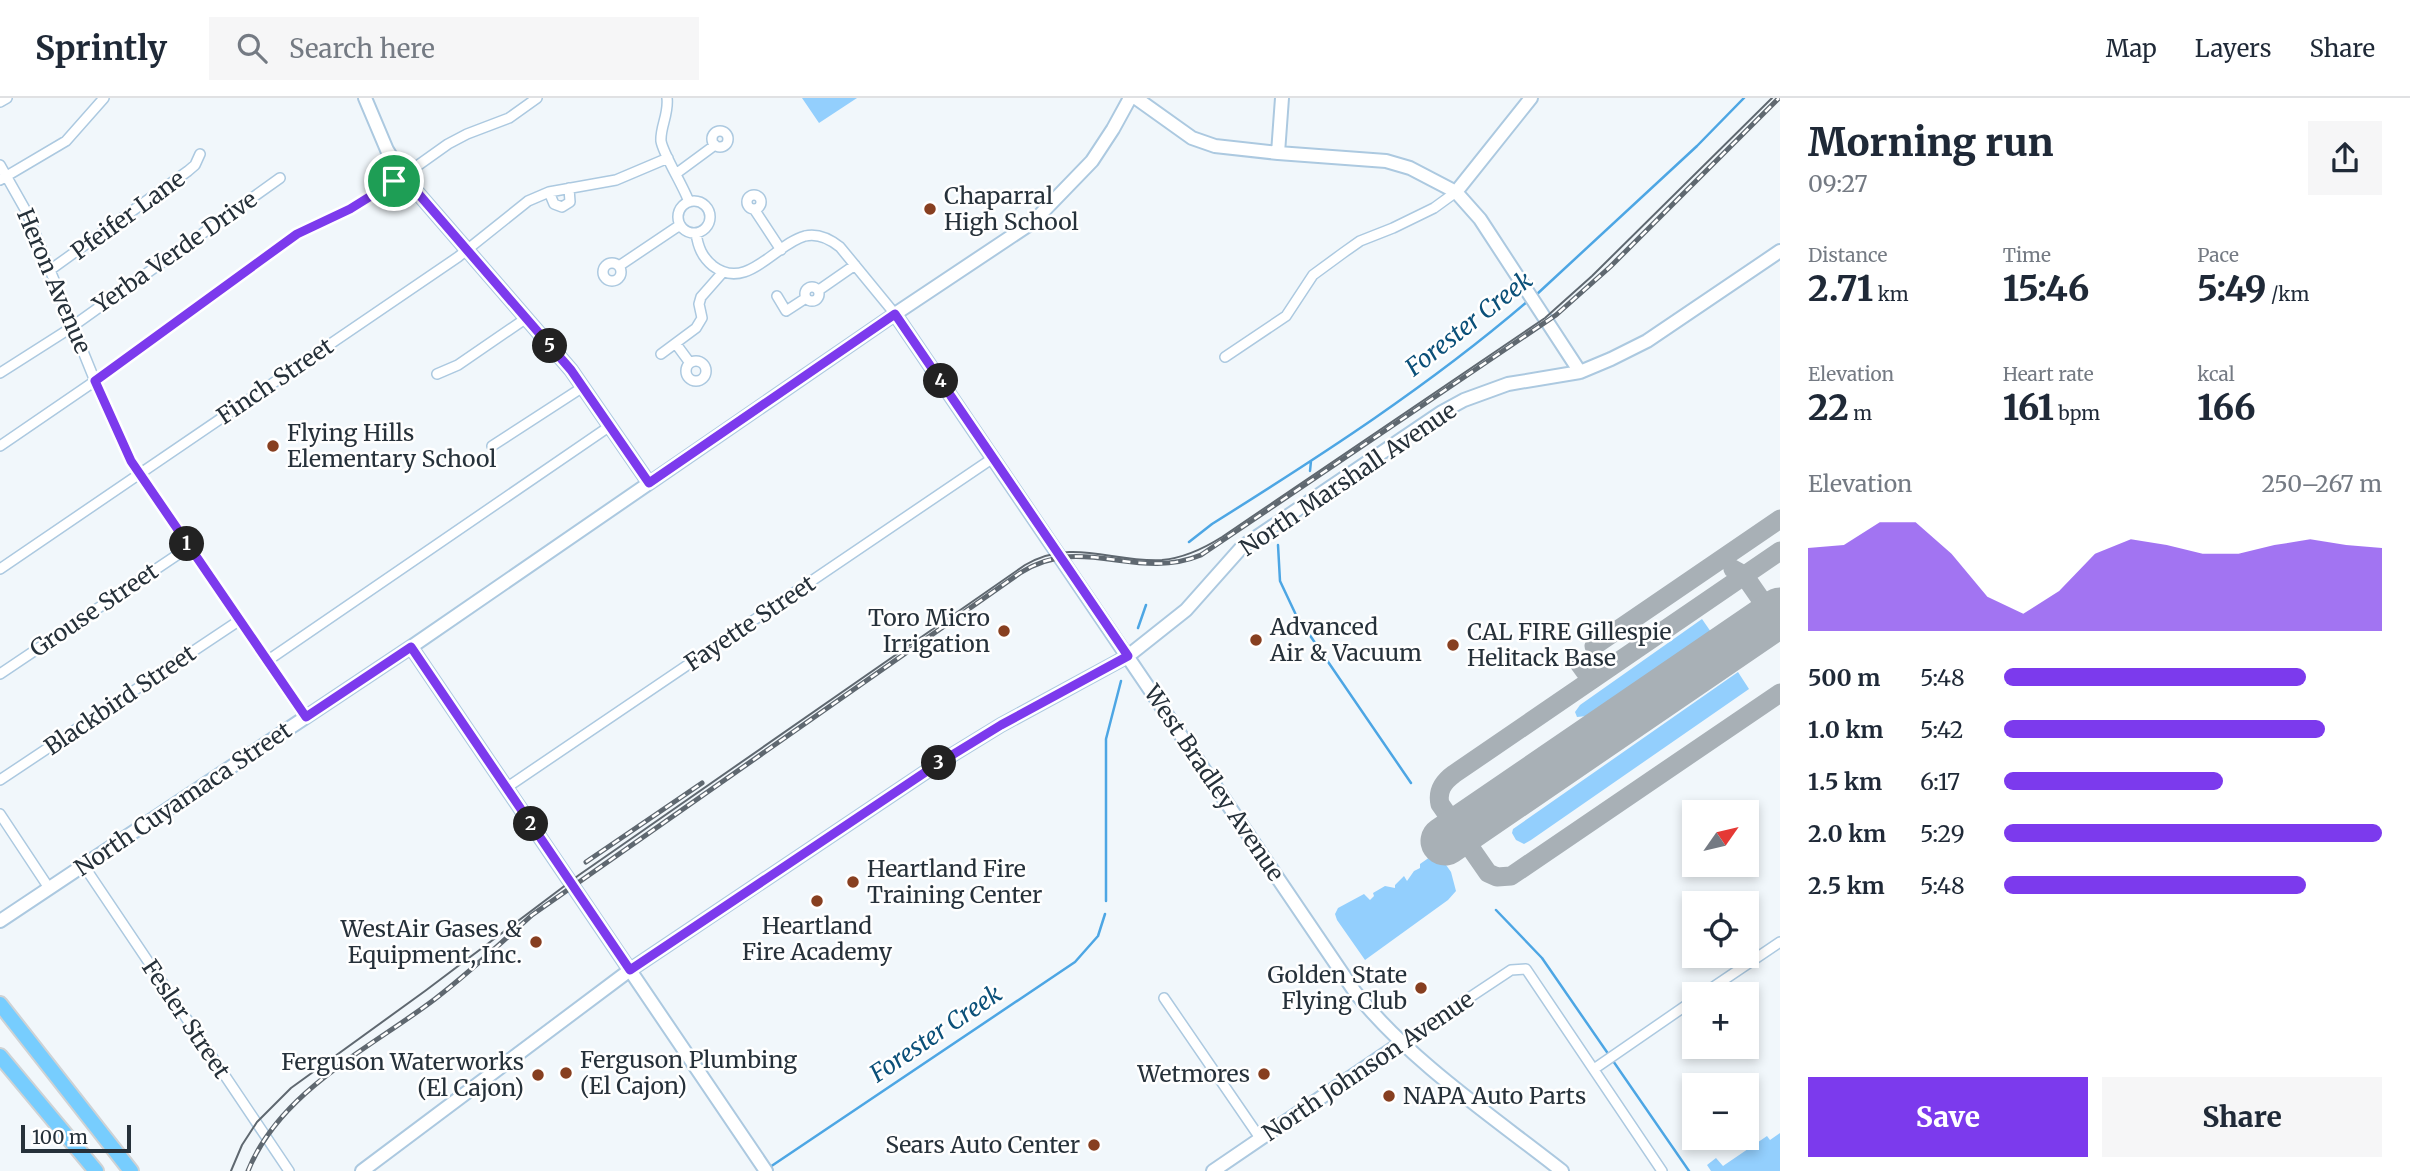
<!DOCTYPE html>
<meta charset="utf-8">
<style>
body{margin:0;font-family:Merriweather,serif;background:#f6f6f7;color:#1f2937;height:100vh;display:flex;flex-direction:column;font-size:26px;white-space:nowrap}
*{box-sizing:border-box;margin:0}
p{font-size:23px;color:#747a83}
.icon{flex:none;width:38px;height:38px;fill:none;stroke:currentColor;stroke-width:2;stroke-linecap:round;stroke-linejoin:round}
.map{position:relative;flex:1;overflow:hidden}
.drawer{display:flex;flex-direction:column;background:#fff;width:630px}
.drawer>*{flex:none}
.needle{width:46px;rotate:56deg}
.buttons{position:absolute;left:1682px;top:702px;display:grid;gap:14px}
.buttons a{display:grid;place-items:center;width:77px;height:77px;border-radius:0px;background:#fff;box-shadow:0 4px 10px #0003;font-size:35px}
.scale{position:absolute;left:21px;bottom:18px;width:110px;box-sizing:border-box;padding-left:7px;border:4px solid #26313a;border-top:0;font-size:19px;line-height:24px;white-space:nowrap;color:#26313a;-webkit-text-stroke:5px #fff;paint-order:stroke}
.pin{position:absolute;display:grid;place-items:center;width:60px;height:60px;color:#fff;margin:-30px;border:4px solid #fff;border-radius:50%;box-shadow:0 2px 7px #0007}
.km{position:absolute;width:35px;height:35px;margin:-18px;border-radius:50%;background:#222;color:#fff;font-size:19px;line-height:35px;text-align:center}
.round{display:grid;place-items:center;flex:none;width:74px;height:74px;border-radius:0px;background:#f6f6f7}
.headline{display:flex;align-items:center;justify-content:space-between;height:119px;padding:0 28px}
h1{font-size:38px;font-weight:800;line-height:52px}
.stats{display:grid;grid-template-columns:repeat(3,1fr);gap:10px;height:119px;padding:7px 28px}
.stats div{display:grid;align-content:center}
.stats b{font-size:35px;font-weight:800}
.stats small{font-size:19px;font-weight:400}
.stats p{font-size:19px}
.chart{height:196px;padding:14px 28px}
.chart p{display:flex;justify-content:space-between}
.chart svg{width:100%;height:126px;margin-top:7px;fill:#7c3aed;opacity:.7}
.button{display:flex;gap:14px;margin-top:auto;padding:14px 28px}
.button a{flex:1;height:80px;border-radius:0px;background:#7c3aed;color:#fff;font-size:28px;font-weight:800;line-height:80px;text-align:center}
.button a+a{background:#f6f6f7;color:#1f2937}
ul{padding:0 28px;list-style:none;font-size:23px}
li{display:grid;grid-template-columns:112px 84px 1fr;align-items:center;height:52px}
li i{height:18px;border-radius:9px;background:#7c3aed}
header{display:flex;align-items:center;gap:42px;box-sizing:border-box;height:98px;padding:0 35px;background:#fff;border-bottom:2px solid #e0e1e3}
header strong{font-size:33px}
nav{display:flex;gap:38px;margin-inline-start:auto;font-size:24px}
.search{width:490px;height:63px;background:#f6f6f7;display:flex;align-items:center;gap:18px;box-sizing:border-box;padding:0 24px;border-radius:0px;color:#747a83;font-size:26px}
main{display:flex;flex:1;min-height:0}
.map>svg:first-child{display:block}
</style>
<header>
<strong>Sprintly</strong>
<div class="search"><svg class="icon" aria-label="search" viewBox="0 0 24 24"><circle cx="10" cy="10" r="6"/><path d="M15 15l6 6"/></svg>Search here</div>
<nav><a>Map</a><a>Layers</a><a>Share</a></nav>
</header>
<main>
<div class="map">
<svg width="1780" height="1073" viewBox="0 0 1780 1073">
<rect width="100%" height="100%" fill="#f1f7fb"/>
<!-- green -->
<path fill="#93cffd" d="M802,0H857L819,25Z
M1702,521L1711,534L1587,618L1577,619L1575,614L1580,607Z
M1738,574L1749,591L1531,742L1524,746L1516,742L1512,735L1513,731Z
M1437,754L1451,774L1456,793L1448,802L1365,862L1337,822L1335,816L1338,810L1364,796L1370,802L1374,798L1373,795L1385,788L1395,790V787L1404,778L1407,783L1414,773L1420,770V766Z
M1780,1035V1073H1711L1707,1067L1716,1060L1723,1068L1767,1038L1770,1042Z"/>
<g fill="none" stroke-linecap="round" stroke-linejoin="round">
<!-- stream -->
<path stroke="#4da6e4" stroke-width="2.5" d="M1536,197L1697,48L1744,0
M1310,373L1311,363
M1189,444L1212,426C1322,357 1429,288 1528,203
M1278,447L1280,483L1296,517L1411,685
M1138,530L1146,507
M1106,803V641L1121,583
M1496,812L1542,860L1689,1073
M770,1069L1075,864L1098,838L1105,816"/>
<!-- taxiway -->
<path stroke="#a8b0b6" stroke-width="19" d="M1780,453L1454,676C1443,684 1437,693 1440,706L1488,775L1497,779L1511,778L1780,595
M1733,471L1744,477L1780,529
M1594,548L1780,421
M1578,564L1591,582"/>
<!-- runway -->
<path stroke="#a8b0b6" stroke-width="49" d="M1445,743L1780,514"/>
<!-- street casing -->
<g stroke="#acc9e0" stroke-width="12">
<path id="street" d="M667,0C669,16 660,29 661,43C663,56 684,89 689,104
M0,4L7,0
M712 41a8 8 0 1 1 16 0a8 8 0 1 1-16 0Z
M0,67L26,113L95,283L131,363L305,619
M677,75L715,47
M0,82L66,43L104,0
M549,94L554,106L562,109L570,104L569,90
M747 104a7 7 0 1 1 14 0a7 7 0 1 1-14 0Z
M678 119a16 16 0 1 1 32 0a16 16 0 1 1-32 0Z
M754,111L781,152
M696,135C698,149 702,159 713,168C747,194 775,146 805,138C818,135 830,141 840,149L895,216
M603 174a9 9 0 1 1 18 0a9 9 0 1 1-18 0Z
M619,168L680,127
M50,172L188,73L195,67L200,56
M805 196a7 7 0 1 1 14 0a7 7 0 1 1-14 0Z
M819,192L855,167
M777,198L786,213L806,200
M676,246L690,265
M661,256L696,230L702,220L699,206L701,199L723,174
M1225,259L1286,218L1313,177L1343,155L1360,143L1393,130L1434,110L1456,94
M686 273a10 10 0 1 1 20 0a10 10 0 1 1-20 0Z
M0,275L66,233L280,80
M437,276L458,267L525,221
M0,348L95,283L297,136L350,111L403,78L448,46L467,36L509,20L537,0
M492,348L583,289
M0,471L458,159L528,103L549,94L616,82L668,60
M267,563L610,328
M0,576L189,449
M0,682L240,522
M506,690L993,360
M0,716L49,790
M84,768L289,1073
M1703,896L1780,844
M1164,900L1260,1040
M1401,945L1511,872L1526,871L1662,1073
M1594,971L1694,902"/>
</g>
<!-- secondary casing -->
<g stroke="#acc9e0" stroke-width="16">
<path id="secondary" d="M365,0L387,52L403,78L571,272L649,385
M1136,0L1192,40L1215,48L1278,55L1386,63L1410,70L1456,94L1480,121L1580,274
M1278,55L1282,0
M1456,94L1531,0
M895,216L1355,894C1410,963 1492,1018 1562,1073
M411,549L766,1073
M0,823L411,549L895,216L1033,124L1092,63L1113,31L1130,0
M362,1073L630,872L939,665L1001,627L1128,558L1186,512L1242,449L1442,314L1464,302L1508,286L1580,274L1611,261L1647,243L1780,153
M1213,1073L1401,945"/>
</g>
<!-- primary casing -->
<g stroke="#cfd2d4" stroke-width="18">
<path id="primary" d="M0,906L131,1073
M0,958L96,1073"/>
</g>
<!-- street -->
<use href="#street" stroke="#fff" stroke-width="9"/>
<!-- secondary -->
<use href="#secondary" stroke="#fff" stroke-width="12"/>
<!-- primary -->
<use href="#primary" stroke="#77cdfe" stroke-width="14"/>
<!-- tram -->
<path stroke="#5f6870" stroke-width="2" d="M231,1073L242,1047L257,1024L291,990L425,893L579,777L1025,467C1073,439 1112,465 1162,462C1184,460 1203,451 1222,439L1545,220L1592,178L1772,0"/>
<!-- rail casing -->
<g stroke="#5f6870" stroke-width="5">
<path id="rail" d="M586,764L702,685
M248,1073C280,993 369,951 435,901C469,875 500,846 532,817L1020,475C1083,435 1135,484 1201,457L1556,217L1610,169L1779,0"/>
</g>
<!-- rail -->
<use href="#rail" stroke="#fff" stroke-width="2.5" stroke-dasharray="8" stroke-linecap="butt"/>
</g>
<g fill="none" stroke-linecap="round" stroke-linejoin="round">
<!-- route casing -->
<g stroke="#fff" stroke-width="14">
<path id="route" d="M403,78L571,272L649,385L895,216L1128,558L1001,627L939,665L630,872L411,549L306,619L131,363L95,283L297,136L350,111Z"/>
</g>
<!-- route -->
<use href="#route" stroke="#7c3aed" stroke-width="9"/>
</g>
<!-- markers -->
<g fill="#873f20" stroke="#fff" stroke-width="2.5">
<circle cx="930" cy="111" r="7"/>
<circle cx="273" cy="348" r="7"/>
<circle cx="1004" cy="533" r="7"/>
<circle cx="1256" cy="542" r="7"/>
<circle cx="1453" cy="547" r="7"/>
<circle cx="853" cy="784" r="7"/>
<circle cx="817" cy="803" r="7"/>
<circle cx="536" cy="844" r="7"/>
<circle cx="1421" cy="890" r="7"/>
<circle cx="566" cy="975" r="7"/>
<circle cx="1264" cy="976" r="7"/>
<circle cx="538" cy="977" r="7"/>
<circle cx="1389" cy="998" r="7"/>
<circle cx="1094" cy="1047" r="7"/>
</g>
<g text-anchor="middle" stroke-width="5" stroke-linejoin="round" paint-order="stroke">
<!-- poi labels -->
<g font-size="23" fill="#26313a" stroke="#fff" text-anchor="start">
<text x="944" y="106">Chaparral<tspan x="944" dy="26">High School</tspan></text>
<text x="287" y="343">Flying Hills<tspan x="287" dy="26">Elementary School</tspan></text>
<text x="990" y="528" text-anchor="end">Toro Micro<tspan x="990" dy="26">Irrigation</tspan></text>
<text x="1270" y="537">Advanced<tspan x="1270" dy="26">Air &amp; Vacuum</tspan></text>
<text x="1467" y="542">CAL FIRE Gillespie<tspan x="1467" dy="26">Helitack Base</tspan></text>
<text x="867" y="779">Heartland Fire<tspan x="867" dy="26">Training Center</tspan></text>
<text x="817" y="836" text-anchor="middle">Heartland<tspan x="817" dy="26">Fire Academy</tspan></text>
<text x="522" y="839" text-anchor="end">WestAir Gases &amp;<tspan x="522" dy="26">Equipment, Inc.</tspan></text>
<text x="1407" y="885" text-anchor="end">Golden State<tspan x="1407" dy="26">Flying Club</tspan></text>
<text x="580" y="970">Ferguson Plumbing<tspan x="580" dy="26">(El Cajon)</tspan></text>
<text x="524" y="972" text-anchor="end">Ferguson Waterworks<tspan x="524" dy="26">(El Cajon)</tspan></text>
<text x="1250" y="984" text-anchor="end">Wetmores</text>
<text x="1403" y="1006">NAPA Auto Parts</text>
<text x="1080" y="1055" text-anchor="end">Sears Auto Center</text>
</g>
<!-- street labels -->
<g font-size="23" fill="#26313a" stroke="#fff">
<text transform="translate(128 117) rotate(-36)" y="8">Pfeifer Lane</text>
<text transform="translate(175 154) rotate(-35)" y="8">Yerba Verde Drive</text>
<text transform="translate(54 183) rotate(67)" y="8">Heron Avenue</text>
<text transform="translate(275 283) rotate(-34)" y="8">Finch Street</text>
<text transform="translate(1348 381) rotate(-34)" y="8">North Marshall Avenue</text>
<text transform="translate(94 512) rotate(-34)" y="8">Grouse Street</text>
<text transform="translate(750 525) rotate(-34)" y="8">Fayette Street</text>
<text transform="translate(120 602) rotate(-34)" y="8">Blackbird Street</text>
<text transform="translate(1214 685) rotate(56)" y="8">West Bradley Avenue</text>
<text transform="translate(183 701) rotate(-34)" y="8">North Cuyamaca Street</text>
<text transform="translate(186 921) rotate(56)" y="8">Fesler Street</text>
<text transform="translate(1368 968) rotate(-34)" y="8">North Johnson Avenue</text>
</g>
<!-- water labels -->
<g font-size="24" font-style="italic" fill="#0b5079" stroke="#fff">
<text transform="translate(1469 226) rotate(-38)" y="8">Forester Creek</text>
<text transform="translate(936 936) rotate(-34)" y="8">Forester Creek</text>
</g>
</g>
</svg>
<div class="buttons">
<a><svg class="needle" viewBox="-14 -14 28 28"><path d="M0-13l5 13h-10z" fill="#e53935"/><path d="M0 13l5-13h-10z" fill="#747a83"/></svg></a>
<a><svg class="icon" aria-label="locate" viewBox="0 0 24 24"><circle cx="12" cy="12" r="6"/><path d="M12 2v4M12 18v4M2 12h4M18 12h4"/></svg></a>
<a>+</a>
<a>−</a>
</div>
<div class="scale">100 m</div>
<div class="pin" style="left:394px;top:83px;background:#1e9e55"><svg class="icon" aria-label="arrive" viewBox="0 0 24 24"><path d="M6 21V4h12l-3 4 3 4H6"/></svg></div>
<b class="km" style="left:187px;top:446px">1</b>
<b class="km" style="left:531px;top:726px">2</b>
<b class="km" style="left:939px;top:665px">3</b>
<b class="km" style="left:941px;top:283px">4</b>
<b class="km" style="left:550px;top:248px">5</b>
</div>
<section class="drawer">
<div class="headline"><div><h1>Morning run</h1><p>09:27</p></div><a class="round"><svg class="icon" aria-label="share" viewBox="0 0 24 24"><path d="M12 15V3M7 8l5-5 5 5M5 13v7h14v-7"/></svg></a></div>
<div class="stats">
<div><p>Distance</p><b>2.71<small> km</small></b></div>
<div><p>Time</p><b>15:46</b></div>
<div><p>Pace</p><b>5:49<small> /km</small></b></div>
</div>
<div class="stats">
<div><p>Elevation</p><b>22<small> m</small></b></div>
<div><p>Heart rate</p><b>161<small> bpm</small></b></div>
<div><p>kcal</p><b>166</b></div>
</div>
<div class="chart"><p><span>Elevation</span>250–267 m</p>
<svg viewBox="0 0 160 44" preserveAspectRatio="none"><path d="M0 44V15L10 14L20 6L30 6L40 17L50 32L60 38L70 30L80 17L90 12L100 14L110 17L120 17L130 14L140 12L150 14L160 15V44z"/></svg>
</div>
<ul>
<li><b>500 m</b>5:48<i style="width:80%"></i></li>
<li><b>1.0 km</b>5:42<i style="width:85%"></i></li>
<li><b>1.5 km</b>6:17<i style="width:58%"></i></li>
<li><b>2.0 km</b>5:29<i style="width:100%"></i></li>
<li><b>2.5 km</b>5:48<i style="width:80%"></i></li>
</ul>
<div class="button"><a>Save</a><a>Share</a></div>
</section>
</main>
